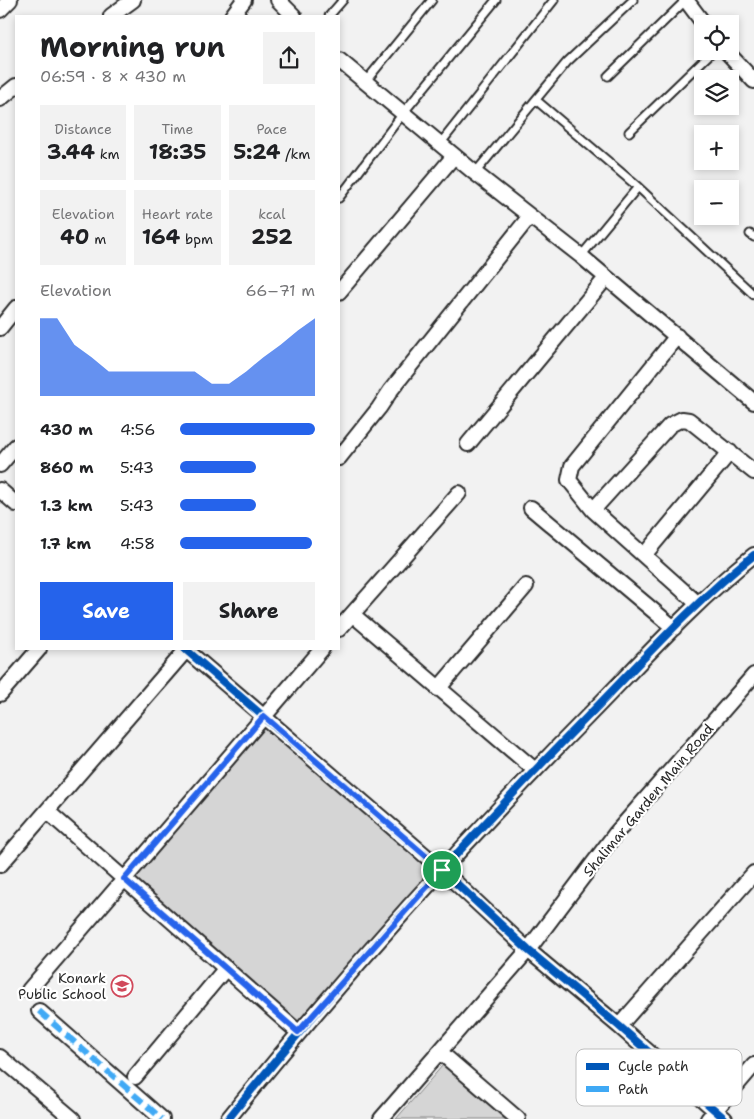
<!DOCTYPE html>
<meta charset="utf-8">
<style>
body{margin:0;font-family:"Shantell Sans",sans-serif;background:#f2f2f2;color:#202124;height:100vh;display:flex;flex-direction:column;font-size:19px;white-space:nowrap}
*{box-sizing:border-box;margin:0}
p{font-size:16px;color:#757577}
.icon{flex:none;width:28px;height:28px;fill:none;stroke:currentColor;stroke-width:2;stroke-linecap:round;stroke-linejoin:round}
.map{position:relative;flex:1;overflow:hidden}
.sheet{position:absolute;left:15px;top:15px;width:325px;height:635px;display:flex;flex-direction:column;background:#fff;border-radius:0px;box-shadow:0 2px 8px #0003}
.sheet>*{flex:none}
.tools{position:absolute;left:694px;top:15px;display:grid;gap:10px}
.tools a{display:grid;place-items:center;width:45px;height:45px;border-radius:0px;background:#fff;box-shadow:0 2px 8px #0003;font-size:25px}
.pin{position:absolute;display:grid;place-items:center;width:42px;height:42px;color:#fff;margin:-21px;border:2px solid #fff;border-radius:50%;box-shadow:0 1px 5px #0007}
.round{display:grid;place-items:center;flex:none;width:52px;height:52px;border-radius:0px;background:#f2f2f2}
.headline{display:flex;align-items:center;justify-content:space-between;height:85px;padding:0 25px}
h1{font-size:28px;font-weight:700;line-height:38px}
.metrics{display:grid;grid-template-columns:repeat(3,1fr);gap:8px;height:85px;padding:5px 25px}
.metrics div{display:grid;align-content:center;border-radius:0px;background:#f2f2f2;text-align:center}
.metrics b{font-size:21px;font-weight:700}
.metrics small{font-size:14px;font-weight:400}
.metrics p{font-size:14px}
.chart{height:140px;padding:10px 25px}
.chart p{display:flex;justify-content:space-between}
.chart svg{width:100%;height:90px;margin-top:5px;fill:#2563eb;opacity:.7}
.primary-button{display:flex;gap:10px;margin-top:auto;padding:10px 25px}
.primary-button a{flex:1;height:58px;border-radius:0px;background:#2563eb;color:#fff;font-size:20px;font-weight:700;line-height:58px;text-align:center}
.primary-button a+a{background:#f2f2f2;color:#202124}
ul{padding:0 25px;list-style:none;font-size:16px}
li{display:grid;grid-template-columns:80px 60px 1fr;align-items:center;height:38px}
li i{height:12px;border-radius:6px;background:#2563eb}
.map>svg:first-child{display:block}
</style>
<div class="map">
<svg width="754" height="1119" viewBox="0 0 754 1119">
<rect width="100%" height="100%" fill="#f2f2f2"/>
<filter id="ink" filterUnits="userSpaceOnUse"><feTurbulence type="fractalNoise" baseFrequency=".02" numOctaves="2"/><feDisplacementMap in="SourceGraphic" scale="10" xChannelSelector="R" yChannelSelector="G"/><feConvolveMatrix kernelMatrix="1 2 1 2 8 2 1 2 1" color-interpolation-filters="sRGB"/></filter>
<g filter="url(#ink)">
<!-- green -->
<path fill="#d5d5d5" stroke="#808080" d="M264,716L442,870L298,1032L124,879Z
M443,1065L506,1119H396Z"/>
<g fill="none" stroke-linecap="round" stroke-linejoin="round">
<!-- service casing -->
<g stroke="#2b2b2b" stroke-width="11">
<path id="service" d="M329,16L343,0
M608,76L686,0
M366,81L432,0
M536,100L638,187L754,295
M629,132L713,51
M440,144L554,0
M475,173L567,62L633,0
M339,198L404,112L496,0
M750,234L754,237
M581,256L638,187"/>
</g>
<!-- minor casing -->
<g stroke="#2b2b2b" stroke-width="18">
<path id="minor" d="M278,0L294,16
M686,0L704,24
M0,10L10,0
M111,16L133,0
M232,16L244,0
M726,51L754,81
M339,60L475,173L581,256L754,402
M0,99L16,86
M339,292L454,156
M0,328L16,308
M677,336L572,466L569,480L593,510L698,604
M468,444L606,278
M339,458L379,408L391,390L530,216
M0,465L16,446
M0,490L16,504
M531,508L674,628
M593,510L670,425L682,419L689,420L754,472
M645,554L730,452
M352,614L535,770
M339,629L459,493
M185,649L442,870L528,950L619,1026L725,1119
M438,689L526,586
M0,694L39,649
M47,811L298,1032
M0,865L187,649
M29,990L322,649
M39,1011L162,1119
M619,1026L754,873
M440,1052L518,1119
M0,1057L73,1119
M135,1077L226,968
M228,1119C341,979 461,845 587,717C641,662 693,603 754,555
M381,1119L528,950L616,833L754,675
M708,1119L754,1065"/>
</g>
<!-- service -->
<use href="#service" stroke="#fff" stroke-width="7"/>
<!-- minor -->
<use href="#minor" stroke="#fff" stroke-width="14"/>
<!-- quiet -->
<path stroke="#3fa9f5" stroke-width="6" stroke-dasharray="12 6" stroke-linecap="butt" d="M39,1011L162,1119"/>
<!-- cycleway casing -->
<g stroke="#fff" stroke-width="11">
<path id="cycleway" d="M185,649L442,870L528,950L619,1026L725,1119
M228,1119C341,979 461,845 587,717C641,662 693,603 754,555"/>
</g>
<!-- cycleway -->
<use href="#cycleway" stroke="#0057b8" stroke-width="8"/>
</g>
</g>
<g fill="none" stroke-linecap="round" stroke-linejoin="round" filter="url(#ink)">
<!-- route casing -->
<g stroke="#fff" stroke-width="10">
<path id="route" d="M264,716L442,870L298,1032L124,879Z"/>
</g>
<!-- route -->
<use href="#route" stroke="#2563eb" stroke-width="6"/>
</g>
<!-- icons -->
<defs>
<g id="school-ring" transform="scale(1.125)"><circle r="9.5" fill="#fff" stroke="#d1495b" stroke-width="1.5"/><path d="M0-5L7-2L0 1L-7-2ZM-4 1L0 2.5L4 1V4Q0 6-4 4Z" fill="#d1495b"/></g>
</defs>
<g fill-rule="evenodd">
<use href="#school-ring" x="122" y="986"/>
</g>
<g text-anchor="middle" stroke-width="4.5" stroke-linejoin="round" paint-order="stroke">
<!-- street labels -->
<g font-size="14" fill="#2b2b2b" stroke="#fff">
<text transform="translate(648 800) rotate(-50)" y="5">Shalimar Garden Main Road</text>
</g>
<!-- poi labels -->
<g font-size="14" fill="#2b2b2b" stroke="#fff" text-anchor="end">
<text x="106" y="983">Konark<tspan x="106" dy="16">Public School</tspan></text>
</g>
</g>
<!-- legend -->
<rect x="576" y="1049" width="166" height="57" rx="8" fill="#fff" stroke="#bfbfbf" stroke-width="1"/>
<rect x="586" y="1063" width="23" height="7" fill="#0057b8"/>
<rect x="586" y="1086" width="23" height="6" fill="#3fa9f5"/>
<g font-size="14" fill="#2b2b2b">
<text x="618" y="1071">Cycle path</text>
<text x="618" y="1094">Path</text>
</g>
</svg>
<div class="tools">
<a><svg class="icon" aria-label="locate" viewBox="0 0 24 24"><circle cx="12" cy="12" r="6"/><path d="M12 2v4M12 18v4M2 12h4M18 12h4"/></svg></a>
<a><svg class="icon" aria-label="layers" viewBox="0 0 24 24"><path d="M12 4l9 5-9 5-9-5zM3 14l9 5 9-5"/></svg></a>
<a>+</a>
<a>−</a>
</div>
<div class="pin" style="left:442px;top:870px;background:#1e9e55"><svg class="icon" aria-label="arrive" viewBox="0 0 24 24"><path d="M6 21V4h12l-3 4 3 4H6"/></svg></div>
<section class="sheet">
<div class="headline"><div><h1>Morning run</h1><p>06:59 · 8 × 430 m</p></div><a class="round"><svg class="icon" aria-label="share" viewBox="0 0 24 24"><path d="M12 15V3M7 8l5-5 5 5M5 13v7h14v-7"/></svg></a></div>
<div class="metrics">
<div><p>Distance</p><b>3.44<small> km</small></b></div>
<div><p>Time</p><b>18:35</b></div>
<div><p>Pace</p><b>5:24<small> /km</small></b></div>
</div>
<div class="metrics">
<div><p>Elevation</p><b>40<small> m</small></b></div>
<div><p>Heart rate</p><b>164<small> bpm</small></b></div>
<div><p>kcal</p><b>252</b></div>
</div>
<div class="chart"><p><span>Elevation</span>66–71 m</p>
<svg viewBox="0 0 160 44" preserveAspectRatio="none"><path d="M0 44V6L10 6L20 19L30 25L40 32L50 32L60 32L70 32L80 32L90 32L100 38L110 38L120 32L130 25L140 19L150 12L160 6V44z"/></svg>
</div>
<ul>
<li><b>430 m</b>4:56<i style="width:100%"></i></li>
<li><b>860 m</b>5:43<i style="width:56%"></i></li>
<li><b>1.3 km</b>5:43<i style="width:56%"></i></li>
<li><b>1.7 km</b>4:58<i style="width:98%"></i></li>
</ul>
<div class="primary-button"><a>Save</a><a>Share</a></div>
</section>
</div>
